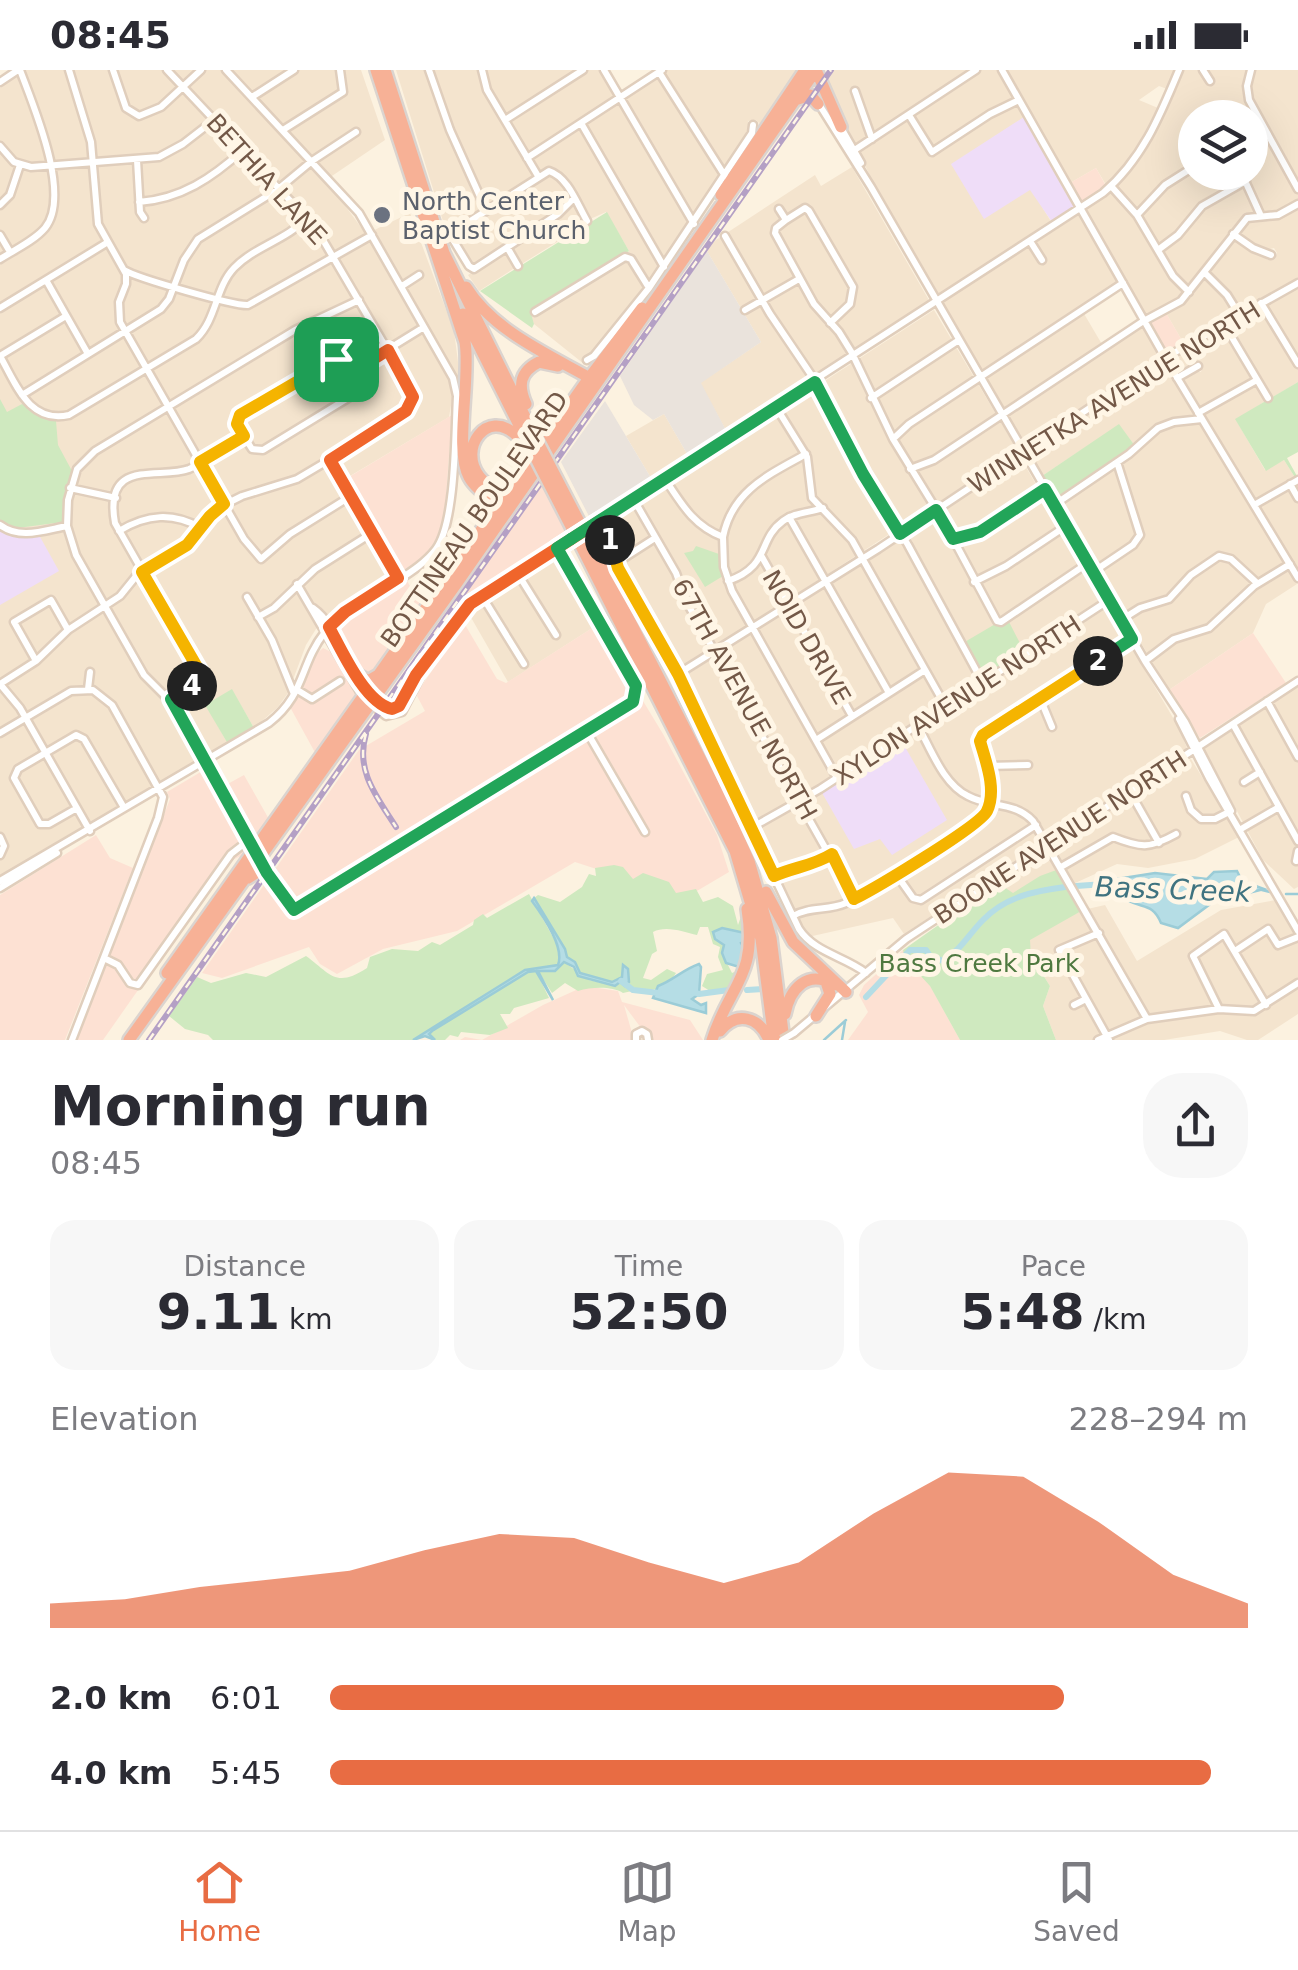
<!DOCTYPE html>
<meta charset="utf-8">
<style>
body{margin:0;font-family:"DejaVu Sans",sans-serif;background:#f7f7f7;color:#2b2b33;height:100vh;display:flex;flex-direction:column;font-size:38px;white-space:nowrap}
*{box-sizing:border-box;margin:0}
p{font-size:32px;color:#7c7c81}
.icon{flex:none;width:55px;height:55px;fill:none;stroke:currentColor;stroke-width:2;stroke-linecap:round;stroke-linejoin:round}
.map{position:relative;height:970px;overflow:hidden}
.sheet{display:flex;flex-direction:column;background:#fff;flex:1}
.sheet>*{flex:none}
.buttons{position:absolute;left:1178px;top:30px;display:grid;gap:20px}
.buttons a{display:grid;place-items:center;width:90px;height:90px;border-radius:50%;background:#fff;box-shadow:0 10px 40px #0002;font-size:50px}
.pin{position:absolute;display:grid;place-items:center;width:85px;height:85px;color:#fff;margin:-42px;border-radius:20px;box-shadow:0 5px 15px #0006}
.km{position:absolute;width:50px;height:50px;margin:-25px;border-radius:50%;background:#222;color:#fff;font-size:28px;line-height:50px;text-align:center}
.round{display:grid;place-items:center;flex:none;width:105px;height:105px;border-radius:40px;background:#f7f7f7}
.head{display:flex;align-items:center;justify-content:space-between;height:170px;padding:0 50px}
h1{font-size:55px;font-weight:800;line-height:75px}
.figures{display:grid;grid-template-columns:repeat(3,1fr);gap:15px;height:170px;padding:10px 50px}
.figures div{display:grid;align-content:center;border-radius:25px;background:#f7f7f7;text-align:center}
.figures b{font-size:50px;font-weight:800}
.figures small{font-size:28px;font-weight:400}
.figures p{font-size:28px}
.chart{height:280px;padding:20px 50px}
.chart p{display:flex;justify-content:space-between}
.chart svg{width:100%;height:180px;margin-top:10px;fill:#e86c43;opacity:.7}
ul{padding:0 50px;list-style:none;font-size:32px}
li{display:grid;grid-template-columns:160px 120px 1fr;align-items:center;height:75px}
li i{height:25px;border-radius:12px;background:#e86c43}
.status{display:flex;justify-content:space-between;align-items:center;height:70px;padding:0 50px;background:#fff;direction:ltr}
.status svg{height:28px;fill:currentColor}
.tabs{display:flex;justify-content:space-around;align-items:center;height:140px;border-top:2px solid #e1e1e2;background:#fff;font-size:28px;color:#7c7c81}
.tabs a{display:grid;justify-items:center;gap:5px}
.tabs .selected{color:#e86c43}
.map>svg:first-child{display:block}
</style>
<div class="status"><b>08:45</b><svg viewBox="0 0 49 12"><path d="M0 12V9h3v3zM5 12V6h3v6zM10 12V3h3v9zM15 12V0h3v12zM26 1h20v11H26zM47 4h2v5h-2z"/></svg></div>
<div class="map">
<svg width="1298" height="970" viewBox="0 0 1298 970">
<rect width="100%" height="100%" fill="#fcf2e0"/>
<!-- residential -->
<path fill="#f4e4ce" d="M26,0H361L385,70L326,110L366,164L410,143L454,261L462,323L452,330L449,347L340,412L392,505L335,539L316,559L306,575L288,623L278,637L254,658L232,620L206,635L228,674L0,807V18Z
M396,0H426L472,123L482,138L447,164Z
M432,0H480L534,107L487,137L458,73Z
M484,0H580L506,47L487,16Z
M587,0H601L616,26L529,85L509,51Z
M666,0H796L797,4L762,56L756,50L748,51L750,61L726,100L685,42L663,3Z
M832,0H973L857,76L853,75L822,14Z
M980,0H1000L1015,31L933,78L913,45Z
M1005,0H1175L1167,19L1159,16L1139,30L1158,38L1135,82L1106,115L1096,98L1070,113Z
M1182,0H1249L1246,24L1298,122V131L1280,142L1263,143L1243,103L1250,102V48H1195V94L1141,138L1136,139L1115,118L1153,66Z
M1253,0H1298V114L1249,24Z
M657,6L722,106L694,148L624,28Z
M618,32L690,153L666,190H662L584,54Z
M1018,34L1026,46L951,95L1031,119L1052,153L937,225L880,128L858,80L907,48L928,84L933,86L989,47Z
M580,56L661,195L592,286L583,288L584,294L534,254L529,240L629,181L606,142L588,150L562,105L549,99L540,103L531,88Z
M852,97L930,232L728,364L700,313L761,272L707,181L713,172L815,105L821,116Z
M1195,98V102L1239,103L1242,111L1202,134L1179,162L1159,177L1140,145L1164,118Z
M556,104L571,126L562,138L473,197L455,163L545,105Z
M1244,115L1258,143L1251,145L1190,218L1181,213L1161,181L1203,138Z
M1112,121L1134,144L1174,211L1185,223L1146,248L1086,139Z
M574,132L584,155L520,195L510,178Z
M1298,136V209L1240,242L1208,202L1233,167L1268,190L1275,189L1277,183L1274,178L1263,181L1236,164L1247,151L1273,149Z
M1080,144L1119,214L980,303L943,237V232Z
M505,181L516,197L479,221L468,205Z
M1204,206L1219,218L1236,244L1184,274L1166,243L1188,227Z
M1298,215V284L1297,285L1265,234Z
M1260,237L1298,298V312L1270,329L1228,257Z
M934,240L1018,381L679,600L619,496L607,452Z
M1083,242L1103,276L1003,341L984,308Z
M1143,254L1161,288L1022,377L1006,344Z
M1223,259L1254,309L1199,339L1181,309L1193,301L1201,302L1203,295L1196,291L1191,298L1178,305L1170,288Z
M1164,294L1297,514L1266,534L1253,563L1169,620L1059,435L1137,379L1119,355L1042,406L1029,384Z
M1257,313L1267,330L1236,350L1265,400L1284,390L1296,409L1257,431L1202,345Z
M664,344L690,389L654,413L626,366Z
M1020,387L1179,658L1187,678L904,864L893,848L808,867L682,606Z
M1288,418L1298,432V498L1258,436Z
M554,485L597,555L508,612L469,544L472,538Z
M1298,617V817L1294,819L1263,790L1204,679Z
M1191,689L1239,767L1195,789L1148,798L1117,794L1073,814L1065,799H1059L1009,829L998,813Z
M1276,830L1298,869V944L1258,970H1247L1220,961L1164,970H1056L1043,936L1050,916L1031,886L1029,865L1083,840L1105,835L1137,891L1221,840Z"/>
<!-- commercial -->
<path fill="#fde1d3" d="M1096,98L1106,116L1082,133L1070,113Z
M1166,243L1184,274L1168,284L1149,253Z
M452,345L444,454L436,474L422,490L399,503L344,410Z
M542,415L570,467L469,530L465,523Z
M406,509L423,539L374,607L360,605L333,560L334,556Z
M464,553L497,609L506,613L597,555L663,664L717,765L729,802L685,828L575,792L457,861L383,879L337,904L320,894L309,877L222,908L202,903L359,680L425,641L417,626L419,620Z
M1253,563L1286,613L1200,668L1169,620Z
M323,578L331,582L359,626L318,688L290,637L302,616L312,588Z
M204,700L248,776L241,786L228,792L103,970H77L170,729L167,722Z
M244,705L270,751L256,769L224,716Z
M96,765L110,788L133,798L65,970H0V825Z
M903,880L920,897L960,970H848L868,942L859,925L864,915Z
M585,916L618,921L622,932L690,950L703,970H650L624,935L634,970H460L465,967L482,970L543,935Z"/>
<!-- industrial -->
<path fill="#eae3dc" d="M707,181L761,272L701,313L728,364L690,389L664,344L653,350L634,335L620,306Z
M605,331L654,413L592,452L561,392Z"/>
<!-- education -->
<path fill="#efddf8" d="M1024,47L1074,136L1052,152L1030,120L984,149L951,94Z
M0,459L25,467L39,465L59,501L0,535Z
M901,670L947,750L892,785L880,769L854,779L821,721Z"/>
<!-- green -->
<path fill="#cfe9bf" d="M607,142L629,181L530,240L534,254L532,258L480,221Z
M1298,312V382L1287,388L1298,408L1296,409L1284,390L1266,401L1235,349Z
M0,329L7,342L22,334L56,351L58,375L72,401L63,452L10,459L0,450Z
M1119,354L1135,376L1055,430L1042,406Z
M696,476L719,484L723,506L705,517L684,483L693,481Z
M1008,550L1025,583L984,611L963,573L997,553Z
M232,619L254,658L228,674L205,635Z
M614,795L623,797L633,809L643,803L669,812L676,823L696,819L703,832L718,827L733,836L738,855L743,841L745,863L722,858L713,862L715,869L725,876L722,883L732,903L741,899L730,918L710,921L702,916L707,904L723,900L718,887L720,877L713,874L708,857H700L697,865C684,862 666,855 653,862L657,881L652,884L643,908L651,910L667,899L676,903C665,922 644,925 626,914L628,899L623,897L622,907L610,912L580,903L573,891L567,887L565,879L534,828L538,825L560,832L582,817L589,804L596,806L595,798Z
M1059,799L1083,840L1030,870L1031,886L1050,916L1043,936L1056,970H960L930,916L905,889L903,880L998,813L1013,823L1040,806Z
M529,824L559,878L561,888L558,895L524,900L413,970H213L208,965L185,959L169,946L197,907L211,913L246,903L266,907L306,886C330,903 335,919 367,898L370,887L392,879L418,881L432,872L440,875L473,855L474,850L483,844L487,848Z
M564,892L589,910L615,916L620,912L632,921L623,923C612,916 592,917 578,921L565,913L552,923L538,901H555Z
M536,901L549,928L514,938L510,944H500L508,958L490,965L461,962L458,967L450,965L445,970H435L428,964L528,902Z"/>
<!-- water -->
<path fill="#b5dde5" stroke="#9bccd7" stroke-width="2.5" d="M1237,801L1242,811L1264,819L1213,832L1178,858L1161,853C1153,833 1143,839 1127,830C1117,825 1107,817 1098,812L1155,803L1207,809L1214,802Z
M534,828L565,879L567,887L575,892L580,903L612,912L622,907L623,895L628,899L629,912L625,916L620,912L615,916L578,906L574,897L564,892L555,901H538L553,930L536,901L528,902L432,961L429,964L435,970L425,966L413,970L525,900L558,895C565,877 543,846 532,831Z
M722,858L745,863V871L741,873L745,880L739,897L726,893L722,883L724,875L715,869L713,862Z
M699,894L701,897L699,924L692,929L701,935L706,933V943L653,928L658,916C674,910 682,900 699,894Z"/>
<g fill="none" stroke-linecap="round" stroke-linejoin="round">
<!-- stream -->
<path stroke="#9bccd7" stroke-width="2.5" d="M1262,820L1270,822
M1286,824H1298
M824,970L846,950
M842,970L845,952"/>
<!-- river -->
<path stroke="#b5dde5" stroke-width="6" d="M1076,816L1105,814
M621,911L633,920L659,923
M747,920L763,919
M691,921L699,924L729,920
M866,927L910,880H926L930,886L943,891C961,880 969,864 983,850C1005,827 1034,821 1065,817"/>
<!-- minor casing -->
<g stroke="#e0cebc" stroke-width="11">
<path id="minor" d="M69,0L91,72L98,154L126,204V214L119,232L120,252L244,469L261,489L290,464L351,426
M113,0L126,38L139,46L161,37L201,0
M429,0L450,60L486,140
M482,0L487,20L538,106
M604,0L694,154
M1002,0L1167,291L1298,508
M1203,0L1210,11
M1251,0L1247,16L1249,30L1298,119
M659,2L725,106
M0,12L18,0
M855,21L872,69
M252,27L294,0
M817,31L871,117L1145,591L1185,652L1231,741
M909,45L932,82L990,44L1019,30
M505,50L583,0
M581,53L664,197
M840,56L861,93
M283,60L343,22L340,0
M0,76L14,92L31,97L159,87L183,74L214,50
M850,83L976,0
M527,88L662,0
M137,90L140,142L144,148
M1241,102L1261,146
M1111,116L1137,145L1173,206L1189,222
M574,128L558,144L474,199L469,196L452,168L453,162L549,101C568,107 577,134 587,151
M139,132C181,129 212,108 243,80
M0,135L10,125L20,95
M779,139L786,150L776,158L775,163L814,234L839,262L852,283L893,369L944,452L997,551L1001,552L1088,493
M1137,145L1165,115L1195,96
M786,150L805,138L809,141L853,217L850,234L830,253
M1233,164L1253,178L1271,185
M0,165L10,182
M725,166L770,244L818,315L847,375L908,475L983,613
M1030,171L1042,190
M507,177L518,196
M1158,180L1178,165L1202,136L1246,111
M0,189C14,180 34,171 45,158C72,125 33,35 20,0
M124,200C137,208 234,236 248,235L372,165
M1204,202L1227,225L1240,246
M46,210L88,284
M402,216L419,205
M1261,233L1298,294
M0,238L108,172
M745,240L799,209
M535,242L625,187L631,189L649,218
M1224,254L1268,328
M0,286C16,314 29,354 69,345L196,269C217,249 215,218 234,198C254,177 286,170 307,148
M0,286L66,246
M336,289C356,290 364,308 353,325L263,380L252,379L238,357L240,345Z
M587,290L594,286L649,218L752,63L753,55
M356,299L424,257
M1177,308L1198,296
M22,325L161,239L169,229L184,190L198,169L277,120L312,91L356,62
M871,328L959,270
M776,337L807,387L812,428L852,470L946,637
M1198,343L1257,310
M893,369L909,354L1123,213
M330,390L398,509
M910,399L934,390L1142,252L1181,231L1247,148L1278,145L1298,134
M665,409C682,435 694,456 723,467L724,497L732,521L837,708
M1290,414L1298,428
M70,418L116,428
M634,430L676,503L686,531L854,829
M1054,435L1129,384L1158,358L1174,352L1202,349
M1254,435L1298,410
M789,447L889,623
M601,450L608,462L616,493L678,604L799,859C815,883 844,886 866,903
M0,455C20,470 45,460 67,456
M119,461C147,444 173,442 201,458
M723,467C732,421 768,405 806,384
M953,469L981,462L1045,419
M762,487L852,646
M616,493L655,468
M1093,502L1133,475L1140,465L1117,392
M518,504L556,565
M728,511C771,496 757,470 783,451C795,442 809,443 823,438
M974,512L1006,496L1066,456
M297,514L364,629L386,646L402,642L428,592L472,532L1103,123C1142,90 1160,46 1179,0
M482,526L524,594
M247,527L272,570L294,624
M313,538C345,560 352,629 391,639L402,632L423,596
M258,547L274,538L315,499L372,463
M1121,550L1140,538L1169,529L1191,505L1219,486L1231,489L1257,513
M36,591L14,552L51,530L68,560
M1145,591L1174,569L1209,558L1254,516L1290,494
M678,604L878,479L1163,289L1298,213
M0,614L36,591L68,560L120,526L137,505L187,475L220,437L242,426L297,409L361,371L409,338L413,331L411,320L316,158L167,0
M0,614L20,638L90,761
M88,619L90,602
M299,621L312,629L340,611
M1040,628L1052,657
M171,629L204,609L115,453C103,387 159,410 189,399C208,391 226,377 244,367
M1267,631L1298,687
M1179,649L1209,708L1298,861
M1233,654L1298,771
M918,656C931,679 943,714 968,726C990,738 1014,731 1033,751L1147,949
M587,662L645,762
M0,663L71,621L93,620L112,635L163,727L158,748L72,970
M816,670L925,600
M987,696L1028,695
M1244,712L1260,702
M1130,722L1159,773
M1186,726L1191,740L1201,749H1215L1231,741
M77,738L49,754H40L14,708L18,699L76,665L84,669L123,736
M751,758L820,719L1109,530
M1241,759L1279,737
M0,767L4,776L0,785
M255,777L175,636L144,605L76,485L67,456L68,430L77,399L95,381L295,260L359,230
M261,787L274,805L290,838L294,840L633,632L636,622L634,612L557,478
M261,788L275,817L283,825
M1296,791L1298,781
M1061,797L1113,767C1141,778 1149,779 1176,764
M896,804L913,828L921,830L1036,755
M774,806L815,794L832,784
M0,811L269,653C306,624 299,595 325,562C341,541 366,532 388,517C404,506 424,495 436,479C456,452 455,363 457,326L453,308L359,143L226,0
M0,818L57,783
M793,846C810,836 828,841 846,833C893,812 936,778 979,750C1000,729 986,696 981,671L983,665L1132,569
M1099,863L1059,880L1109,970
M1235,881L1268,859L1278,875L1298,867
M104,888L118,895L130,913L138,915L231,784L240,777
M1074,935L1086,929
M1219,939L1193,886L1224,864L1266,935
M794,963L906,869L1298,611
M636,970V964L642,961L647,964L648,970
M1098,970L1147,949L1219,939L1254,941L1298,913"/>
</g>
<!-- highway casing -->
<g stroke="#dbd4cf" stroke-width="16">
<path id="highway" d="M376,0L465,272C471,307 454,380 469,407C476,420 492,429 504,439
M385,0L444,183L532,361
M816,0L841,57
M798,29L810,25L818,34
M721,125L805,0
M466,217C494,262 550,285 595,311
M463,244L524,365
M526,334C518,316 519,302 539,292L558,296
M511,431C500,423 487,417 479,406C458,378 487,338 516,365
M588,469L722,731L749,791L771,868L784,970
M580,474L735,781L761,869L774,970
M357,604L368,611L380,604
M248,808L259,801L267,803
M766,822L793,872L846,922
M167,903L589,308L642,238
M785,944C790,918 808,899 834,915
M816,946L830,924L826,912
M720,961C737,940 759,947 769,970
M129,970L457,513L816,0
M712,970C729,915 758,907 747,839"/>
</g>
<!-- minor -->
<use href="#minor" stroke="#fff" stroke-width="6"/>
<!-- highway -->
<use href="#highway" stroke="#f7b196" stroke-width="11"/>
<!-- rail casing -->
<g stroke="#b4a0c5" stroke-width="6">
<path id="rail" d="M366,664C355,701 377,727 396,757
M149,970L831,0"/>
</g>
<!-- rail -->
<use href="#rail" stroke="#fff6e6" stroke-width="2.5" stroke-dasharray="8" stroke-linecap="butt"/>
<!-- minor-bridge casing -->
<g stroke="#e0cebc" stroke-width="11" stroke-linecap="butt">
<path id="minor-bridge" d="M782,970L794,963"/>
</g>
<!-- highway-bridge casing -->
<g stroke="#dbd4cf" stroke-width="16" stroke-linecap="butt">
<path id="highway-bridge" d="M532,361L588,469
M524,365L580,474"/>
</g>
<!-- minor-bridge -->
<use href="#minor-bridge" stroke="#fff" stroke-width="6"/>
<!-- highway-bridge -->
<use href="#highway-bridge" stroke="#f7b196" stroke-width="11"/>
</g>
<g fill="none" stroke-linecap="round" stroke-linejoin="round">
<!-- split-1 casing -->
<g stroke="#fff" stroke-width="20">
<path id="split-1" d="M336,289L349,292L356,300L388,280L413,327L406,341L330,390L398,508L345,542L329,557C342,581 365,633 392,639L399,636L416,605L470,534L601,450L610,470"/>
</g>
<!-- split-2 casing -->
<g stroke="#fff" stroke-width="20">
<path id="split-2" d="M610,470L618,498L678,604L774,806C794,797 813,796 832,784L854,829C874,819 980,756 987,741C997,720 986,692 980,671L983,665L1098,591"/>
</g>
<!-- split-3 casing -->
<g stroke="#fff" stroke-width="20">
<path id="split-3" d="M571,469L815,312L863,404L900,464L936,440L953,469L980,462L1045,419L1132,569L1098,591"/>
</g>
<!-- split-4 casing -->
<g stroke="#fff" stroke-width="20">
<path id="split-4" d="M192,616L171,629L267,803L294,840L633,632L636,616L557,478L571,469"/>
</g>
<!-- split-5 casing -->
<g stroke="#fff" stroke-width="20">
<path id="split-5" d="M192,616L204,609L142,502L187,475L210,446L224,434L200,392L244,366L237,354L240,345L336,289"/>
</g>
<!-- split-1 -->
<use href="#split-1" stroke="#f0652b" stroke-width="12"/>
<!-- split-2 -->
<use href="#split-2" stroke="#f5b400" stroke-width="12"/>
<!-- split-3 -->
<use href="#split-3" stroke="#22a559" stroke-width="12"/>
<!-- split-4 -->
<use href="#split-4" stroke="#22a559" stroke-width="12"/>
<!-- split-5 -->
<use href="#split-5" stroke="#f5b400" stroke-width="12"/>
</g>
<!-- markers -->
<circle fill="#6b7280" stroke="#fff6e6" stroke-width="4" cx="382" cy="145" r="10"/>
<g text-anchor="middle" stroke-width="10" stroke-linejoin="round" paint-order="stroke">
<!-- street labels -->
<g font-size="25" fill="#735847" stroke="#fff6e6">
<text transform="translate(267 109) rotate(48)" y="9">BETHIA LANE</text>
<text transform="translate(1114 327) rotate(-32)" y="9">WINNETKA AVENUE NORTH</text>
<text transform="translate(474 449) rotate(-55)" y="9">BOTTINEAU BOULEVARD</text>
<text transform="translate(807 567) rotate(60)" y="9">NOID DRIVE</text>
<text transform="translate(745 629) rotate(61)" y="9">67TH AVENUE NORTH</text>
<text transform="translate(957 630) rotate(-33)" y="9">XYLON AVENUE NORTH</text>
<text transform="translate(1060 767) rotate(-33)" y="9">BOONE AVENUE NORTH</text>
</g>
<!-- worship labels -->
<g font-size="25" fill="#5b616d" stroke="#fff6e6" text-anchor="start">
<text x="402" y="140">North Center<tspan x="402" dy="29">Baptist Church</tspan></text>
</g>
<!-- park labels -->
<g font-size="25" fill="#4f7940" stroke="#fff6e6">
<text x="979" y="902">Bass Creek Park</text>
</g>
<!-- water labels -->
<g font-size="28" font-style="italic" fill="#3f7380" stroke="#fff6e6">
<text transform="translate(1173 819) rotate(2)" y="10">Bass Creek</text>
</g>
</g>
</svg>
<div class="buttons">
<a><svg class="icon" aria-label="layers" viewBox="0 0 24 24"><path d="M12 4l9 5-9 5-9-5zM3 14l9 5 9-5"/></svg></a>
</div>
<div class="pin" style="left:336px;top:289px;background:#1e9e55"><svg class="icon" aria-label="arrive" viewBox="0 0 24 24"><path d="M6 21V4h12l-3 4 3 4H6"/></svg></div>
<b class="km" style="left:610px;top:470px">1</b>
<b class="km" style="left:1098px;top:591px">2</b>
<b class="km" style="left:192px;top:616px">4</b>
</div>
<section class="sheet">
<div class="head"><div><h1>Morning run</h1><p>08:45</p></div><a class="round"><svg class="icon" aria-label="share" viewBox="0 0 24 24"><path d="M12 15V3M7 8l5-5 5 5M5 13v7h14v-7"/></svg></a></div>
<div class="figures">
<div><p>Distance</p><b>9.11<small> km</small></b></div>
<div><p>Time</p><b>52:50</b></div>
<div><p>Pace</p><b>5:48<small> /km</small></b></div>
</div>
<div class="chart"><p><span>Elevation</span>228–294 m</p>
<svg viewBox="0 0 160 44" preserveAspectRatio="none"><path d="M0 44V38L10 37L20 34L30 32L40 30L50 25L60 21L70 22L80 28L90 33L100 28L110 16L120 6L130 7L140 18L150 31L160 38V44z"/></svg>
</div>
<ul>
<li><b>2.0 km</b>6:01<i style="width:80%"></i></li>
<li><b>4.0 km</b>5:45<i style="width:96%"></i></li>
</ul>
</section>
<nav class="tabs">
<a class="selected"><svg class="icon" aria-label="home" viewBox="0 0 24 24"><path d="M3 11l9-7 9 7M6 9v11h12V9"/></svg>Home</a>
<a><svg class="icon" aria-label="map" viewBox="0 0 24 24"><path d="M3 6l6-2 6 2 6-2v14l-6 2-6-2-6 2zM9 4v14M15 6v14"/></svg>Map</a>
<a><svg class="icon" aria-label="saved" viewBox="0 0 24 24"><path d="M7 4h10v16l-5-4-5 4z"/></svg>Saved</a>
</nav>
